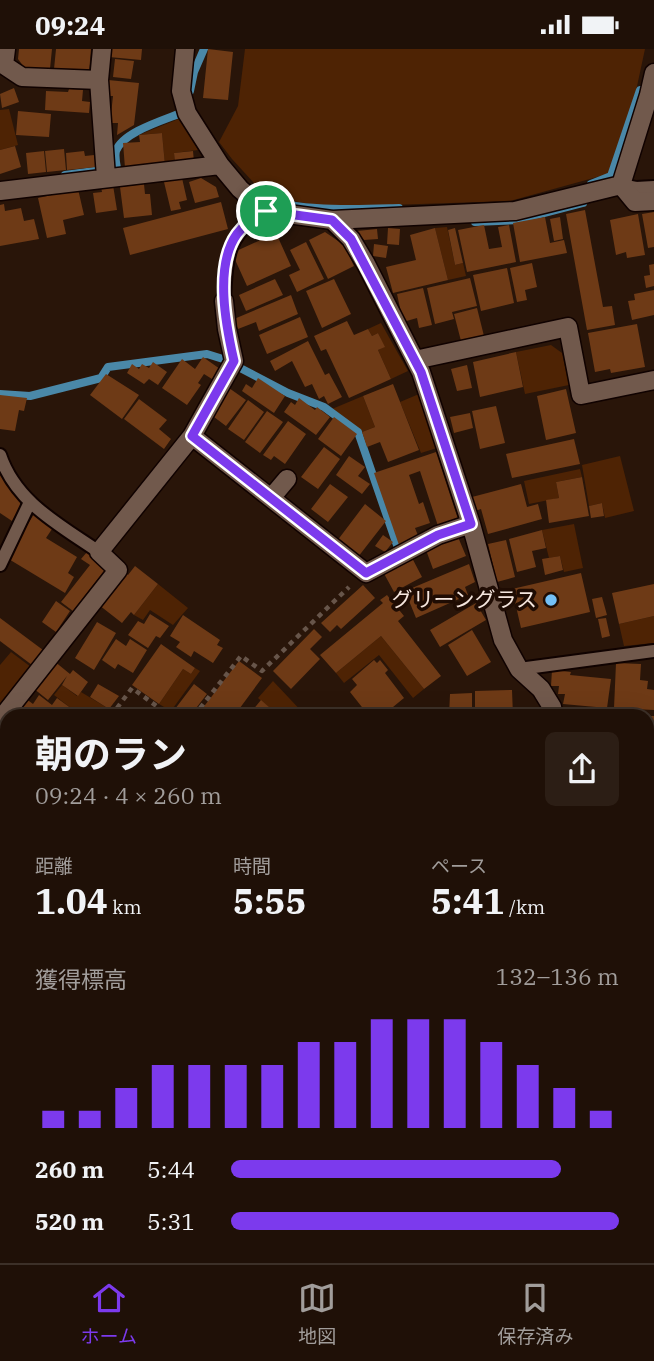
<!DOCTYPE html>
<html lang="ja">
<meta charset="utf-8">
<style>
body{margin:0;font-family:"IBM Plex Serif","Noto Sans JP",serif;background:#2c1e15;color:#f1f3f6;height:100vh;display:flex;flex-direction:column;font-size:26px;white-space:nowrap}
*{box-sizing:border-box;margin:0}
p{font-size:23px;color:#a19d9b}
.icon{flex:none;width:38px;height:38px;fill:none;stroke:currentColor;stroke-width:2;stroke-linecap:round;stroke-linejoin:round}
.map{position:relative;flex:1;overflow:hidden}
.side{position:absolute;left:0px;top:660px;width:654px;height:555px;display:flex;flex-direction:column;background:#1f1007;border-radius:21px 21px 0 0;box-shadow:0 7px 28px #0002,0 0 0 2px #3c3028}
.side>*{flex:none}
.pin{position:absolute;display:grid;place-items:center;width:60px;height:60px;color:#fff;margin:-30px;border:4px solid #fff;border-radius:50%;box-shadow:0 2px 7px #0007}
.round{display:grid;place-items:center;flex:none;width:74px;height:74px;border-radius:10px;background:#2c1e15}
.headline{display:flex;align-items:center;justify-content:space-between;height:119px;padding:0 35px}
h1{font-size:38px;font-weight:700;line-height:52px}
.figures{display:grid;grid-template-columns:repeat(3,1fr);gap:10px;height:119px;padding:7px 35px}
.figures div{display:grid;align-content:center}
.figures b{font-size:35px;font-weight:700}
.figures small{font-size:19px;font-weight:400}
.figures p{font-size:19px}
.chart{height:196px;padding:14px 35px}
.chart p{display:flex;justify-content:space-between}
.chart svg{width:100%;height:126px;margin-top:7px;stroke:#7c3aed;stroke-width:6}
ul{padding:0 35px;list-style:none;font-size:23px}
li{display:grid;grid-template-columns:112px 84px 1fr;align-items:center;height:52px}
li i{height:18px;border-radius:9px;background:#7c3aed}
.status{display:flex;justify-content:space-between;align-items:center;height:49px;padding:0 35px;background:#1f1007;direction:ltr}
.status svg{height:19px;fill:currentColor}
.tabs{display:flex;justify-content:space-around;align-items:center;height:98px;border-top:2px solid #3c3028;background:#1f1007;font-size:19px;color:#a19d9b}
.tabs a{display:grid;justify-items:center;gap:4px}
.tabs .active{color:#7c3aed}
.map>svg:first-child{display:block}
</style>
<div class="status"><b>09:24</b><svg viewBox="0 0 49 12"><path d="M0 12V9h3v3zM5 12V6h3v6zM10 12V3h3v9zM15 12V0h3v12zM26 1h20v11H26zM47 4h2v5h-2z"/></svg></div>
<div class="map">
<svg width="654" height="1214" viewBox="0 0 654 1214">
<rect width="100%" height="100%" fill="#291509"/>
<!-- green -->
<path fill="#4e2304" d="M245,0H645L636,42L608,125L510,152L330,158L280,150L263,144L232,110L219,93L238,57Z
M9,60L18,96L0,101V61Z
M181,69L198,101L174,104L175,114L165,116L162,84L139,86Z
M447,178L455,216L463,214L466,227L448,231L435,179Z
M381,274L408,322L391,330L378,301L384,298L378,284L372,287L368,280Z
M551,296L562,304L569,336L525,345L516,303Z
M419,345L437,399L421,404L400,353Z
M363,347L375,378L362,383L332,360Z
M620,407L634,462L605,469L602,454L589,457L582,416Z
M580,420L582,428L556,433L559,449L529,455L524,432Z
M574,475L583,519L564,523L560,507L549,509L542,481Z
M158,535L188,559L173,576L150,561L143,571L134,566Z
M654,567V594L624,597L619,575Z
M381,587L424,640L413,649L379,606L344,634L336,624Z
M11,603L31,618L0,657V616Z
M195,619L200,622L171,662L159,655L183,620L191,625Z
M273,632L306,667H278L258,649Z
M62,636L77,647L81,643L109,660L104,667H67L72,660L54,646Z"/>
<g fill="none" stroke-linecap="round" stroke-linejoin="round">
<!-- stream -->
<path stroke="#4a88a8" stroke-width="8" d="M190,42L194,23L204,0
M65,126L117,119C116,114 115,106 116,102C123,82 168,70 186,62
M591,135L611,127L640,41L651,43
M254,142C281,165 364,160 399,159
M475,173L518,171L583,154
M0,345L30,347L101,329L108,318L207,305L223,310L288,344L324,358L358,383L399,502
M0,833L7,827
M648,1039L654,1040
M273,1214L274,1208"/>
</g>
<!-- building -->
<path fill="#6e3a16" d="M19,0H52L50,20L24,18L18,10Z
M56,0H91L89,23L54,20Z
M110,0H142L141,11L109,8Z
M208,0L233,3L228,51L203,49Z
M115,10L134,12L131,30L113,28Z
M108,31L139,34L134,76L117,86L118,74H110L113,47H106Z
M14,39L19,53L2,59L0,45Z
M69,40L83,41L82,52L90,53L89,64L45,61L46,42L68,43Z
M18,62L51,65L49,88L16,86Z
M162,84L165,116L125,119L123,94L140,93L139,86Z
M15,97L21,118L0,125V101Z
M64,100L66,121L47,123L45,102Z
M44,102L46,123L28,125L26,104Z
M84,102L85,107L94,106L96,118L67,121L66,104Z
M193,102L194,113L175,114L174,104Z
M182,129L187,151L179,153L181,160L171,162L164,133Z
M201,129L216,138L219,148L195,154L189,133Z
M144,135L145,145H150L152,166L124,169L120,138Z
M113,136L117,161L96,164L93,144L102,143L101,138Z
M78,140L84,166L63,171L66,185L47,189L38,149Z
M221,153L228,180L130,206L123,179Z
M4,155L5,162L21,159L24,172L34,170L39,190L0,197V156Z
M585,161L603,258L612,257L615,276L587,281L566,165Z
M654,163V198L648,199L642,165Z
M638,165L645,206L627,209L626,203L616,206L610,171Z
M545,168L550,194L564,191L567,204L520,213L513,174Z
M560,168L563,190L554,192L550,170Z
M484,176L489,200L502,198L498,178L509,176L516,213L467,223L458,181Z
M388,179L400,180L399,196L387,195Z
M435,179L448,231L393,244L386,218L416,211L410,186Z
M455,179L463,214L455,216L448,181Z
M377,180L378,190L364,191L357,182Z
M325,183L344,196L354,217L328,230L309,191Z
M276,184L291,217L247,237L232,204Z
M306,193L324,230L297,243L289,226L300,221L290,201Z
M374,195L388,197L386,209L373,207Z
M532,214L537,238L525,241L527,251L517,253L510,219Z
M654,215V237L646,239L644,227L650,226L649,216Z
M507,219L514,254L481,262L473,226Z
M470,229L477,257L452,263L454,270L435,275L427,239Z
M275,230L283,246L246,262L239,246Z
M334,230L351,265L322,279L306,242Z
M423,239L432,276L419,279L417,269L403,273L397,245Z
M654,241V266L632,271L628,252L635,251L634,245Z
M291,246L298,265L259,282L256,273L238,280L234,270Z
M477,259L484,287L461,292L454,265Z
M300,268L308,288L267,305L259,286Z
M347,272L354,286L368,280L372,287L378,284L385,298L378,301L391,330L349,349L326,300L321,302L314,287Z
M637,275L645,318L611,324L610,320L595,323L588,284Z
M308,292L325,326L329,324L342,348L328,355L324,347L319,350L312,335L305,338L292,312L275,322L270,312Z
M516,303L523,338L480,348L473,313Z
M203,308L220,320L212,330L204,325L198,334L201,336L187,356L162,339L182,310L195,320Z
M153,313L167,323L158,336L149,330L144,335L127,324L132,315L139,320L142,315L149,319Z
M467,316L472,339L457,342L451,320Z
M106,325L139,346L122,370L90,346Z
M258,329L285,347L274,364L242,342L246,335L252,339Z
M393,335L419,401L388,413L380,393L367,398L362,383L375,378L363,347Z
M229,339L246,351L226,377L214,368L216,364L213,362Z
M566,340L576,384L546,391L537,347Z
M0,346L27,349L24,362L19,361L15,382L0,380Z
M299,349L315,361L317,358L330,368L316,386L284,363L291,353L295,356Z
M139,350L167,371L159,380L171,390L164,400L124,370Z
M248,351L264,363L244,391L228,380Z
M496,357L505,394L480,400L472,362Z
M267,362L283,373L260,404L245,393Z
M470,364L473,379L454,384L450,368Z
M334,368L357,385L341,407L318,390Z
M288,372L306,385L285,415L274,407L271,411L263,406Z
M574,390L580,415L512,429L506,405Z
M324,398L340,410L318,440L301,428Z
M436,403L458,470L438,477L420,422L409,426L419,455L423,453L430,474L415,479L419,489L399,496L374,424Z
M349,407L365,418L358,427L370,435L362,445L336,426Z
M0,423L20,450V458L12,472L0,464Z
M582,428L589,467L549,474L546,451L559,449L556,433Z
M330,435L348,448L328,473L311,460Z
M521,435L527,458L538,455L542,470L488,485L481,460L475,462L472,448Z
M602,454L604,467L591,469L589,457Z
M365,455L386,472L358,508L337,492Z
M34,465L54,477L46,489L77,508L68,524L74,528L65,544L7,509Z
M542,481L546,499L532,502L536,518L517,523L509,490Z
M383,486L393,493L385,503L375,497Z
M458,488L466,507L433,520L426,501Z
M506,491L515,528L497,533L488,495Z
M87,503L107,518L73,562L61,553L90,516L81,510Z
M410,505L422,528L394,543L381,519Z
M560,507L563,521L545,526L542,510Z
M469,515L475,533L465,538L468,546L416,569L405,542Z
M135,517L158,535L134,566L131,563L122,574L99,556L124,523L128,526Z
M581,524L590,563L521,579L512,540Z
M654,535V567L619,575L612,544Z
M363,536L375,549L341,580L337,576L330,583L321,574Z
M387,546L404,567L398,572L441,627L424,640L381,587L336,624L320,606L383,554L380,551Z
M602,548L607,566L596,569L592,550Z
M56,552L70,562L56,583L42,573Z
M476,554L486,571L440,598L430,581Z
M150,565L169,577L160,589L156,587L148,599L128,586L138,572L144,575Z
M183,566L220,591L217,596L223,599L213,614L194,602L191,608L176,598L180,593L170,587Z
M0,569L43,601L32,616L0,592Z
M606,569L610,587L602,589L598,570Z
M97,573L116,584L94,621L75,609Z
M314,580L322,588L310,600L320,610L291,640L273,622Z
M472,581L491,613L467,627L448,596Z
M116,590L126,597L130,590L147,601L133,624L118,615L115,620L102,611Z
M161,595L195,619L191,625L183,620L159,655L132,636Z
M374,611L377,614L380,611L388,621L385,624L404,649L382,667H369L350,643L357,636L352,630Z
M54,612L70,625L73,621L88,633L78,647L62,636L67,627L48,651L33,639Z
M239,612L262,629L234,667H210L202,660Z
M616,614L641,615L640,631L648,632L647,640L654,641V661L614,659Z
M552,621L571,623L570,626L611,630L607,659L563,655L565,645H558L559,637H551Z
M98,635L119,647L109,660L90,648Z
M194,635L207,645L190,667H184L175,660Z
M512,641L513,667H475V642Z
M472,644V667H449L450,645Z
M39,646L52,656L57,649L72,660L67,667H12L25,649L33,655Z
M261,651L279,667H248Z
M649,667H654V717L648,716Z
M7,692V718L0,712V697L2,698Z
M5,720L7,740L0,749V726Z
M0,755L7,760V786L0,780Z
M649,901L654,903V940L648,937Z
M7,985V1030L0,1031V990Z
M650,1046H654V1106H650Z
M654,1170V1202L642,1214L636,1208H648V1177Z
M50,1208H108L106,1214H48Z
M162,1208H252L251,1214H161Z
M273,1208H328L325,1214H289Z
M342,1208H385L382,1214H358Z
M580,1208H605L615,1214H576Z"/>
<g fill="none" stroke-linecap="round" stroke-linejoin="round">
<!-- lane casing -->
<g stroke="#100200" stroke-width="16">
<path id="lane" d="M621,136L636,139L654,138
M224,252C226,210 226,184 266,162
M0,406C16,454 60,476 99,503
M0,516L29,455
M519,620L654,602
M0,682L7,687
M648,742L654,744
M648,1032L654,1033
M517,1208L540,1211L562,1208
M266,1214L267,1208
M340,1214L343,1208
M470,1214L472,1208"/>
</g>
<!-- street casing -->
<g stroke="#100200" stroke-width="21">
<path id="street" d="M6,0L4,16L22,28L99,31
M102,0L99,31L106,128
M185,0L181,42L187,64L220,116L240,140L266,162L332,171L515,162L621,136
M621,136L649,46L654,24
M621,136L635,153L654,152
M0,142L220,116
M332,171L351,190L366,215L421,323L471,475L503,591L519,620L541,640L552,658L554,667
M415,311L568,278L581,346L654,331
M192,387L366,524L438,486L471,475
M271,449L287,430
M0,671L118,521L99,503L192,387L234,312L227,280L224,252
M648,887L654,884
M648,944L654,948
M0,956L7,965
M0,1113L7,1101
M561,1209L563,1214
M144,1214L145,1208"/>
</g>
<!-- secondary casing -->
<g stroke="#100200" stroke-width="21">
<path id="secondary" d="M0,1050L7,1049"/>
</g>
<!-- path -->
<path stroke="#67554a" stroke-width="4.5" stroke-dasharray="5 5" stroke-linecap="butt" d="M111,667L132,639L170,667
M194,667L241,607L262,622L349,538
M650,1214L654,1210"/>
<!-- lane -->
<use href="#lane" stroke="#71594c" stroke-width="12"/>
<!-- street -->
<use href="#street" stroke="#71594c" stroke-width="18"/>
<!-- secondary -->
<use href="#secondary" stroke="#777a7f" stroke-width="18"/>
</g>
<g fill="none" stroke-linecap="round" stroke-linejoin="round">
<!-- route casing -->
<g stroke="#fff" stroke-width="14">
<path id="route" d="M266,162L332,171L351,190L421,323L471,475L438,486L366,524L192,387L234,312C226,277 214,217 237,185C245,174 255,168 266,162Z"/>
</g>
<!-- route -->
<use href="#route" stroke="#7c3aed" stroke-width="9"/>
</g>
<!-- markers -->
<circle fill="#74c0f6" stroke="#1f0c03" stroke-width="2.5" cx="551" cy="551" r="7"/>
<g text-anchor="middle" stroke-width="7" stroke-linejoin="round" paint-order="stroke">
<!-- poi labels -->
<g font-size="21" fill="#f5e6de" stroke="#1f0c03" text-anchor="end">
<text x="537" y="558">グリーングラス</text>
</g>
</g>
</svg>
<div class="pin" style="left:266px;top:162px;background:#1e9e55"><svg class="icon" aria-label="arrive" viewBox="0 0 24 24"><path d="M6 21V4h12l-3 4 3 4H6"/></svg></div>
<section class="side">
<div class="headline"><div><h1>朝のラン</h1><p>09:24 · 4 × 260 m</p></div><a class="round"><svg class="icon" aria-label="share" viewBox="0 0 24 24"><path d="M12 15V3M7 8l5-5 5 5M5 13v7h14v-7"/></svg></a></div>
<div class="figures">
<div><p>距離</p><b>1.04<small> km</small></b></div>
<div><p>時間</p><b>5:55</b></div>
<div><p>ペース</p><b>5:41<small> /km</small></b></div>
</div>
<div class="chart"><p><span>獲得標高</span>132–136 m</p>
<svg viewBox="0 0 160 44" preserveAspectRatio="none"><path d="M5 44V38M15 44V38M25 44V30M35 44V22M45 44V22M55 44V22M65 44V22M75 44V14M85 44V14M95 44V6M105 44V6M115 44V6M125 44V14M135 44V22M145 44V30M155 44V38"/></svg>
</div>
<ul>
<li><b>260 m</b>5:44<i style="width:85%"></i></li>
<li><b>520 m</b>5:31<i style="width:100%"></i></li>
</ul>
</section>
</div>
<nav class="tabs">
<a class="active"><svg class="icon" aria-label="home" viewBox="0 0 24 24"><path d="M3 11l9-7 9 7M6 9v11h12V9"/></svg>ホーム</a>
<a><svg class="icon" aria-label="map" viewBox="0 0 24 24"><path d="M3 6l6-2 6 2 6-2v14l-6 2-6-2-6 2zM9 4v14M15 6v14"/></svg>地図</a>
<a><svg class="icon" aria-label="saved" viewBox="0 0 24 24"><path d="M7 4h10v16l-5-4-5 4z"/></svg>保存済み</a>
</nav>
